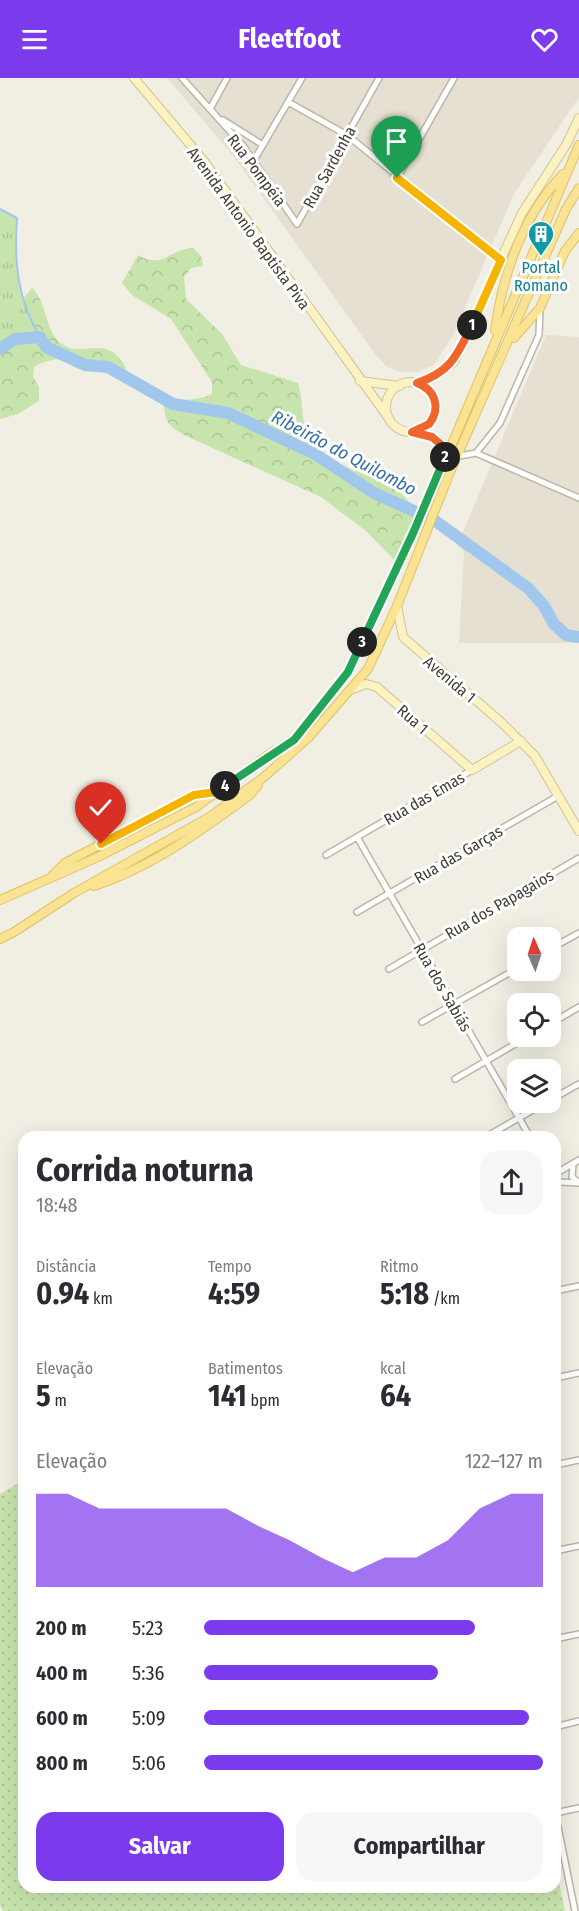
<!DOCTYPE html>
<html lang="pt">
<meta charset="utf-8">
<style>
body{margin:0;font-family:"Fira Sans Condensed",sans-serif;background:#f7f7f7;color:#2b2b33;height:100vh;display:flex;flex-direction:column;font-size:22px;white-space:nowrap}
*{box-sizing:border-box;margin:0}
p{font-size:20px;color:#7c7c81}
.icon{flex:none;width:33px;height:33px;fill:none;stroke:currentColor;stroke-width:2;stroke-linecap:round;stroke-linejoin:round}
.map{position:relative;flex:1;overflow:hidden}
.panel{position:absolute;left:18px;top:1053px;width:543px;height:762px;display:flex;flex-direction:column;background:#fff;border-radius:18px;box-shadow:0 6px 24px #0002}
.panel>*{flex:none}
.needle{width:39px;rotate:357deg}
.buttons{position:absolute;left:507px;top:849px;display:grid;gap:12px}
.buttons a{display:grid;place-items:center;width:54px;height:54px;border-radius:12px;background:#fff;box-shadow:0 6px 24px #0002;font-size:30px}
.pin{position:absolute;display:grid;place-items:center;width:51px;height:51px;color:#fff;margin:-62px -26px;border-radius:50% 50% 50% 0;rotate:-45deg;box-shadow:0 0 6px #0007}
.pin .icon{rotate:45deg}
.km{position:absolute;width:30px;height:30px;margin:-15px;border-radius:50%;background:#222;color:#fff;font-size:16px;line-height:30px;text-align:center}
.round{display:grid;place-items:center;flex:none;width:63px;height:63px;border-radius:18px;background:#f7f7f7}
.headline{display:flex;align-items:center;justify-content:space-between;height:102px;padding:0 18px}
h1{font-size:33px;font-weight:700;line-height:45px}
.metrics{display:grid;grid-template-columns:repeat(3,1fr);gap:9px;height:102px;padding:6px 18px}
.metrics div{display:grid;align-content:center}
.metrics b{font-size:30px;font-weight:700}
.metrics small{font-size:16px;font-weight:400}
.metrics p{font-size:16px}
.chart{height:168px;padding:12px 18px}
.chart p{display:flex;justify-content:space-between}
.chart svg{width:100%;height:108px;margin-top:6px;fill:#7c3aed;opacity:.7}
.action{display:flex;gap:12px;margin-top:auto;padding:12px 18px}
.action a{flex:1;height:69px;border-radius:18px;background:#7c3aed;color:#fff;font-size:24px;font-weight:700;line-height:69px;text-align:center}
.action a+a{background:#f7f7f7;color:#2b2b33}
ul{padding:0 18px;list-style:none;font-size:20px}
li{display:grid;grid-template-columns:96px 72px 1fr;align-items:center;height:45px}
li i{height:15px;border-radius:8px;background:#7c3aed}
header{display:flex;justify-content:space-between;align-items:center;height:78px;padding:0 18px;background:#7c3aed;color:#fff;font-size:27px;font-weight:700}
.map>svg:first-child{display:block}
</style>
<header><svg class="icon" aria-label="menu" viewBox="0 0 24 24"><path d="M4 6h16M4 12h16M4 18h16"/></svg>Fleetfoot<svg class="icon" aria-label="heart" viewBox="0 0 24 24"><path d="M12 20l-8-8c-3-5 5-10 8-4 3-6 11-1 8 4z"/></svg></header>
<div class="map">
<svg width="579" height="1833" viewBox="0 0 579 1833">
<defs>
<pattern id="grass-dots" width="8" height="8" patternUnits="userSpaceOnUse" patternTransform="scale(1.5)"><rect width="8" height="8" fill="#c7e4ad"/><path d="M2 2h.1M6 6h.1" fill="none" stroke="#acc595" stroke-width="1.8" stroke-linecap="round"/></pattern>
<pattern id="forest-crowns" width="20" height="18" patternUnits="userSpaceOnUse" patternTransform="scale(1.5)"><rect width="20" height="18" fill="#c7e4ad"/><path d="M2 6a3 3 0 1 1 6 0M12 15a3 3 0 1 1 6 0" fill="none" stroke="#acc595"/></pattern>
<pattern id="park-tufts" width="24" height="20" patternUnits="userSpaceOnUse" patternTransform="scale(1.5)"><rect width="24" height="20" fill="#c7e4ad"/><path d="M3 7l-1-3M5 7V3M7 7l1-3M15 17l-1-3M17 17v-4M19 17l1-3" fill="none" stroke="#acc595"/></pattern>
</defs>
<rect width="100%" height="100%" fill="#f1eee3"/>
<!-- residential -->
<path fill="#e5e0d2" d="M167,0H579V19L514,116L453,257L434,287L417,294H401L387,289L375,276L235,80Z
M546,257L579,259V565H459L464,473L457,468Z"/>
<!-- grass -->
<path fill="url(#grass-dots)" d="M24,1402V1809H555V1785L565,1833H3L0,1828V1416Z"/>
<!-- forest -->
<path fill="url(#forest-crowns)" d="M193,170L201,178L203,188L191,190L184,199L186,221L222,256L241,287L298,305C303,320 301,342 307,355C329,401 396,390 416,435L401,466L400,488L366,453L321,419L186,358C171,350 165,345 164,328C179,319 196,324 212,316V304L171,241L132,217L122,205L138,177C164,192 168,171 193,170Z
M32,210C49,226 44,259 67,269C84,276 104,261 119,280C127,288 127,295 125,306C105,283 61,272 34,289L33,299L39,309V323L18,336L0,341V267L18,227Z"/>
<!-- park -->
<path fill="url(#park-tufts)" d="M0,131L17,140C14,183 17,221 40,259L15,261L0,271Z"/>
<g fill="none" stroke-linecap="round" stroke-linejoin="round">
<!-- stream -->
<path stroke="#a1c8ec" stroke-width="2" d="M0,131L17,140C14,183 17,221 40,259"/>
<!-- river -->
<path stroke="#a1c8ec" stroke-width="12" d="M0,271L15,261L40,259L46,269L85,287L108,289L173,326L228,335L315,376L374,415L434,442L528,510L544,528L554,546L566,557L579,559"/>
<!-- minor casing -->
<g stroke="#bcb6a7" stroke-width="8">
<path id="minor" d="M182,0L244,69L297,146L379,0
M288,24L347,57L501,182
M210,31L227,0
M223,42L263,67
M253,84L302,0
M397,100L454,0
M476,375L579,420
M459,378L476,375L500,345L539,257L540,231
M357,759L530,1059
M326,777L472,692
M357,834L558,718
M550,871L579,855
M389,891L579,780
M422,944L518,890
M550,946L579,929
M455,1001L529,958
M550,1022L579,1006
M489,1057L547,1024
M573,1086L572,1099L578,1104
M555,1096L579,1082
M555,1100L560,1104L579,1105
M555,1213L579,1208
M555,1300L579,1295
M555,1387L579,1382
M555,1473L579,1468
M555,1561L579,1556
M555,1649L579,1643
M555,1734L575,1833
M555,1735L579,1730"/>
</g>
<!-- secondary casing -->
<g stroke="#d0c495" stroke-width="10">
<path id="secondary" d="M134,0L204,83L390,342
M360,303L399,308
M386 329a25 25 0 1 1 50 0a25 25 0 1 1-50 0Z
M417,305L436,297L454,284L522,135L566,67L579,40
M416,355L432,359L443,367L445,380
M397,528L403,559L502,645L535,678L579,753
M350,612L366,606L377,609L472,692L521,663"/>
</g>
<!-- primary casing -->
<g stroke="#dec364" stroke-width="10">
<path id="primary" d="M495,252C503,195 523,138 563,96
M514,260L540,230L565,173L579,155
M53,797L65,785L194,717L213,715
M94,808C152,789 202,752 250,717L258,707
M0,822L98,779L196,729L268,677L294,662L348,594L415,453L579,67
M0,861L14,854L74,815L211,738L264,699L309,659L368,591L397,528L450,394L566,131L579,110"/>
</g>
<!-- minor -->
<use href="#minor" stroke="#fff" stroke-width="5"/>
<!-- secondary -->
<use href="#secondary" stroke="#fcf2c2" stroke-width="8"/>
<!-- primary -->
<use href="#primary" stroke="#fae493" stroke-width="8"/>
</g>
<g fill="none" stroke-linecap="round" stroke-linejoin="round">
<!-- split-1 casing -->
<g stroke="#fff" stroke-width="12">
<path id="split-1" d="M397,100L501,182L472,247"/>
</g>
<!-- split-2 casing -->
<g stroke="#fff" stroke-width="12">
<path id="split-2" d="M445,379V370L432,359L412,354L429,346C441,331 436,312 417,305C451,294 457,277 472,247"/>
</g>
<!-- split-3 casing -->
<g stroke="#fff" stroke-width="12">
<path id="split-3" d="M362,564L414,453L445,379"/>
</g>
<!-- split-4 casing -->
<g stroke="#fff" stroke-width="12">
<path id="split-4" d="M225,708L294,662L348,594L362,564"/>
</g>
<!-- split-5 casing -->
<g stroke="#fff" stroke-width="12">
<path id="split-5" d="M101,766L194,717L216,714L225,708"/>
</g>
<!-- split-1 -->
<use href="#split-1" stroke="#f5b400" stroke-width="8"/>
<!-- split-2 -->
<use href="#split-2" stroke="#f0652b" stroke-width="8"/>
<!-- split-3 -->
<use href="#split-3" stroke="#22a559" stroke-width="8"/>
<!-- split-4 -->
<use href="#split-4" stroke="#22a559" stroke-width="8"/>
<!-- split-5 -->
<use href="#split-5" stroke="#f5b400" stroke-width="8"/>
</g>
<!-- icons -->
<defs>
<g id="building-pin" transform="scale(1.35)"><path d="M0 17L-7.5 6A9.5 9.5 0 1 1 7.5 6Z" fill="#0f9aa8" stroke="#fff"/><path d="M-4-6H4V6H1V3H-1V6H-4ZM-2.5-4.3h1.7v1.8h-1.7ZM.8-4.3h1.7v1.8H.8ZM-2.5-1h1.7V.8h-1.7ZM.8-1h1.7V.8H.8Z" fill="#fff"/></g>
</defs>
<g fill-rule="evenodd">
<use href="#building-pin" x="541" y="156"/>
</g>
<g text-anchor="middle" stroke-width="6" stroke-linejoin="round" paint-order="stroke">
<!-- street labels -->
<g font-size="16" fill="#433e34" stroke="#fff">
<text transform="translate(329 89) rotate(-61)" y="6">Rua Sardenha</text>
<text transform="translate(257 92) rotate(53)" y="6">Rua Pompéia</text>
<text transform="translate(249 150) rotate(54)" y="6">Avenida Antonio Baptista Piva</text>
<text transform="translate(450 601) rotate(40)" y="6">Avenida 1</text>
<text transform="translate(413 641) rotate(41)" y="6">Rua 1</text>
<text transform="translate(424 720) rotate(-30)" y="6">Rua das Emas</text>
<text transform="translate(458 776) rotate(-30)" y="6">Rua das Garças</text>
<text transform="translate(499 826) rotate(-30)" y="6">Rua dos Papagaios</text>
<text transform="translate(443 909) rotate(60)" y="6">Rua dos Sabiás</text>
</g>
<!-- culture labels -->
<g font-size="16" fill="#0d838f" stroke="#fff">
<text x="541" y="195">Portal<tspan x="541" dy="18">Romano</tspan></text>
</g>
<!-- water labels -->
<g font-size="18" font-style="italic" fill="#326ea9" stroke="#fff">
<text transform="translate(344 375) rotate(28)" y="6">Ribeirão do Quilombo</text>
</g>
</g>
</svg>
<div class="buttons">
<a><svg class="needle" viewBox="-14 -14 28 28"><path d="M0-13l5 13h-10z" fill="#e53935"/><path d="M0 13l5-13h-10z" fill="#7c7c81"/></svg></a>
<a><svg class="icon" aria-label="locate" viewBox="0 0 24 24"><circle cx="12" cy="12" r="6"/><path d="M12 2v4M12 18v4M2 12h4M18 12h4"/></svg></a>
<a><svg class="icon" aria-label="layers" viewBox="0 0 24 24"><path d="M12 4l9 5-9 5-9-5zM3 14l9 5 9-5"/></svg></a>
</div>
<div class="pin" style="left:397px;top:100px;background:#1e9e55"><svg class="icon" aria-label="arrive" viewBox="0 0 24 24"><path d="M6 21V4h12l-3 4 3 4H6"/></svg></div>
<div class="pin" style="left:101px;top:766px;background:#d93025"><svg class="icon" aria-label="check" viewBox="0 0 24 24"><path d="M5 12l5 5 9-10"/></svg></div>
<b class="km" style="left:472px;top:247px">1</b>
<b class="km" style="left:445px;top:379px">2</b>
<b class="km" style="left:362px;top:564px">3</b>
<b class="km" style="left:225px;top:708px">4</b>
<section class="panel">
<div class="headline"><div><h1>Corrida noturna</h1><p>18:48</p></div><a class="round"><svg class="icon" aria-label="share" viewBox="0 0 24 24"><path d="M12 15V3M7 8l5-5 5 5M5 13v7h14v-7"/></svg></a></div>
<div class="metrics">
<div><p>Distância</p><b>0.94<small> km</small></b></div>
<div><p>Tempo</p><b>4:59</b></div>
<div><p>Ritmo</p><b>5:18<small> /km</small></b></div>
</div>
<div class="metrics">
<div><p>Elevação</p><b>5<small> m</small></b></div>
<div><p>Batimentos</p><b>141<small> bpm</small></b></div>
<div><p>kcal</p><b>64</b></div>
</div>
<div class="chart"><p><span>Elevação</span>122–127 m</p>
<svg viewBox="0 0 160 44" preserveAspectRatio="none"><path d="M0 44V6L10 6L20 12L30 12L40 12L50 12L60 12L70 19L80 25L90 32L100 38L110 32L120 32L130 25L140 12L150 6L160 6V44z"/></svg>
</div>
<ul>
<li><b>200 m</b>5:23<i style="width:80%"></i></li>
<li><b>400 m</b>5:36<i style="width:69%"></i></li>
<li><b>600 m</b>5:09<i style="width:96%"></i></li>
<li><b>800 m</b>5:06<i style="width:100%"></i></li>
</ul>
<div class="action"><a>Salvar</a><a>Compartilhar</a></div>
</section>
</div>
